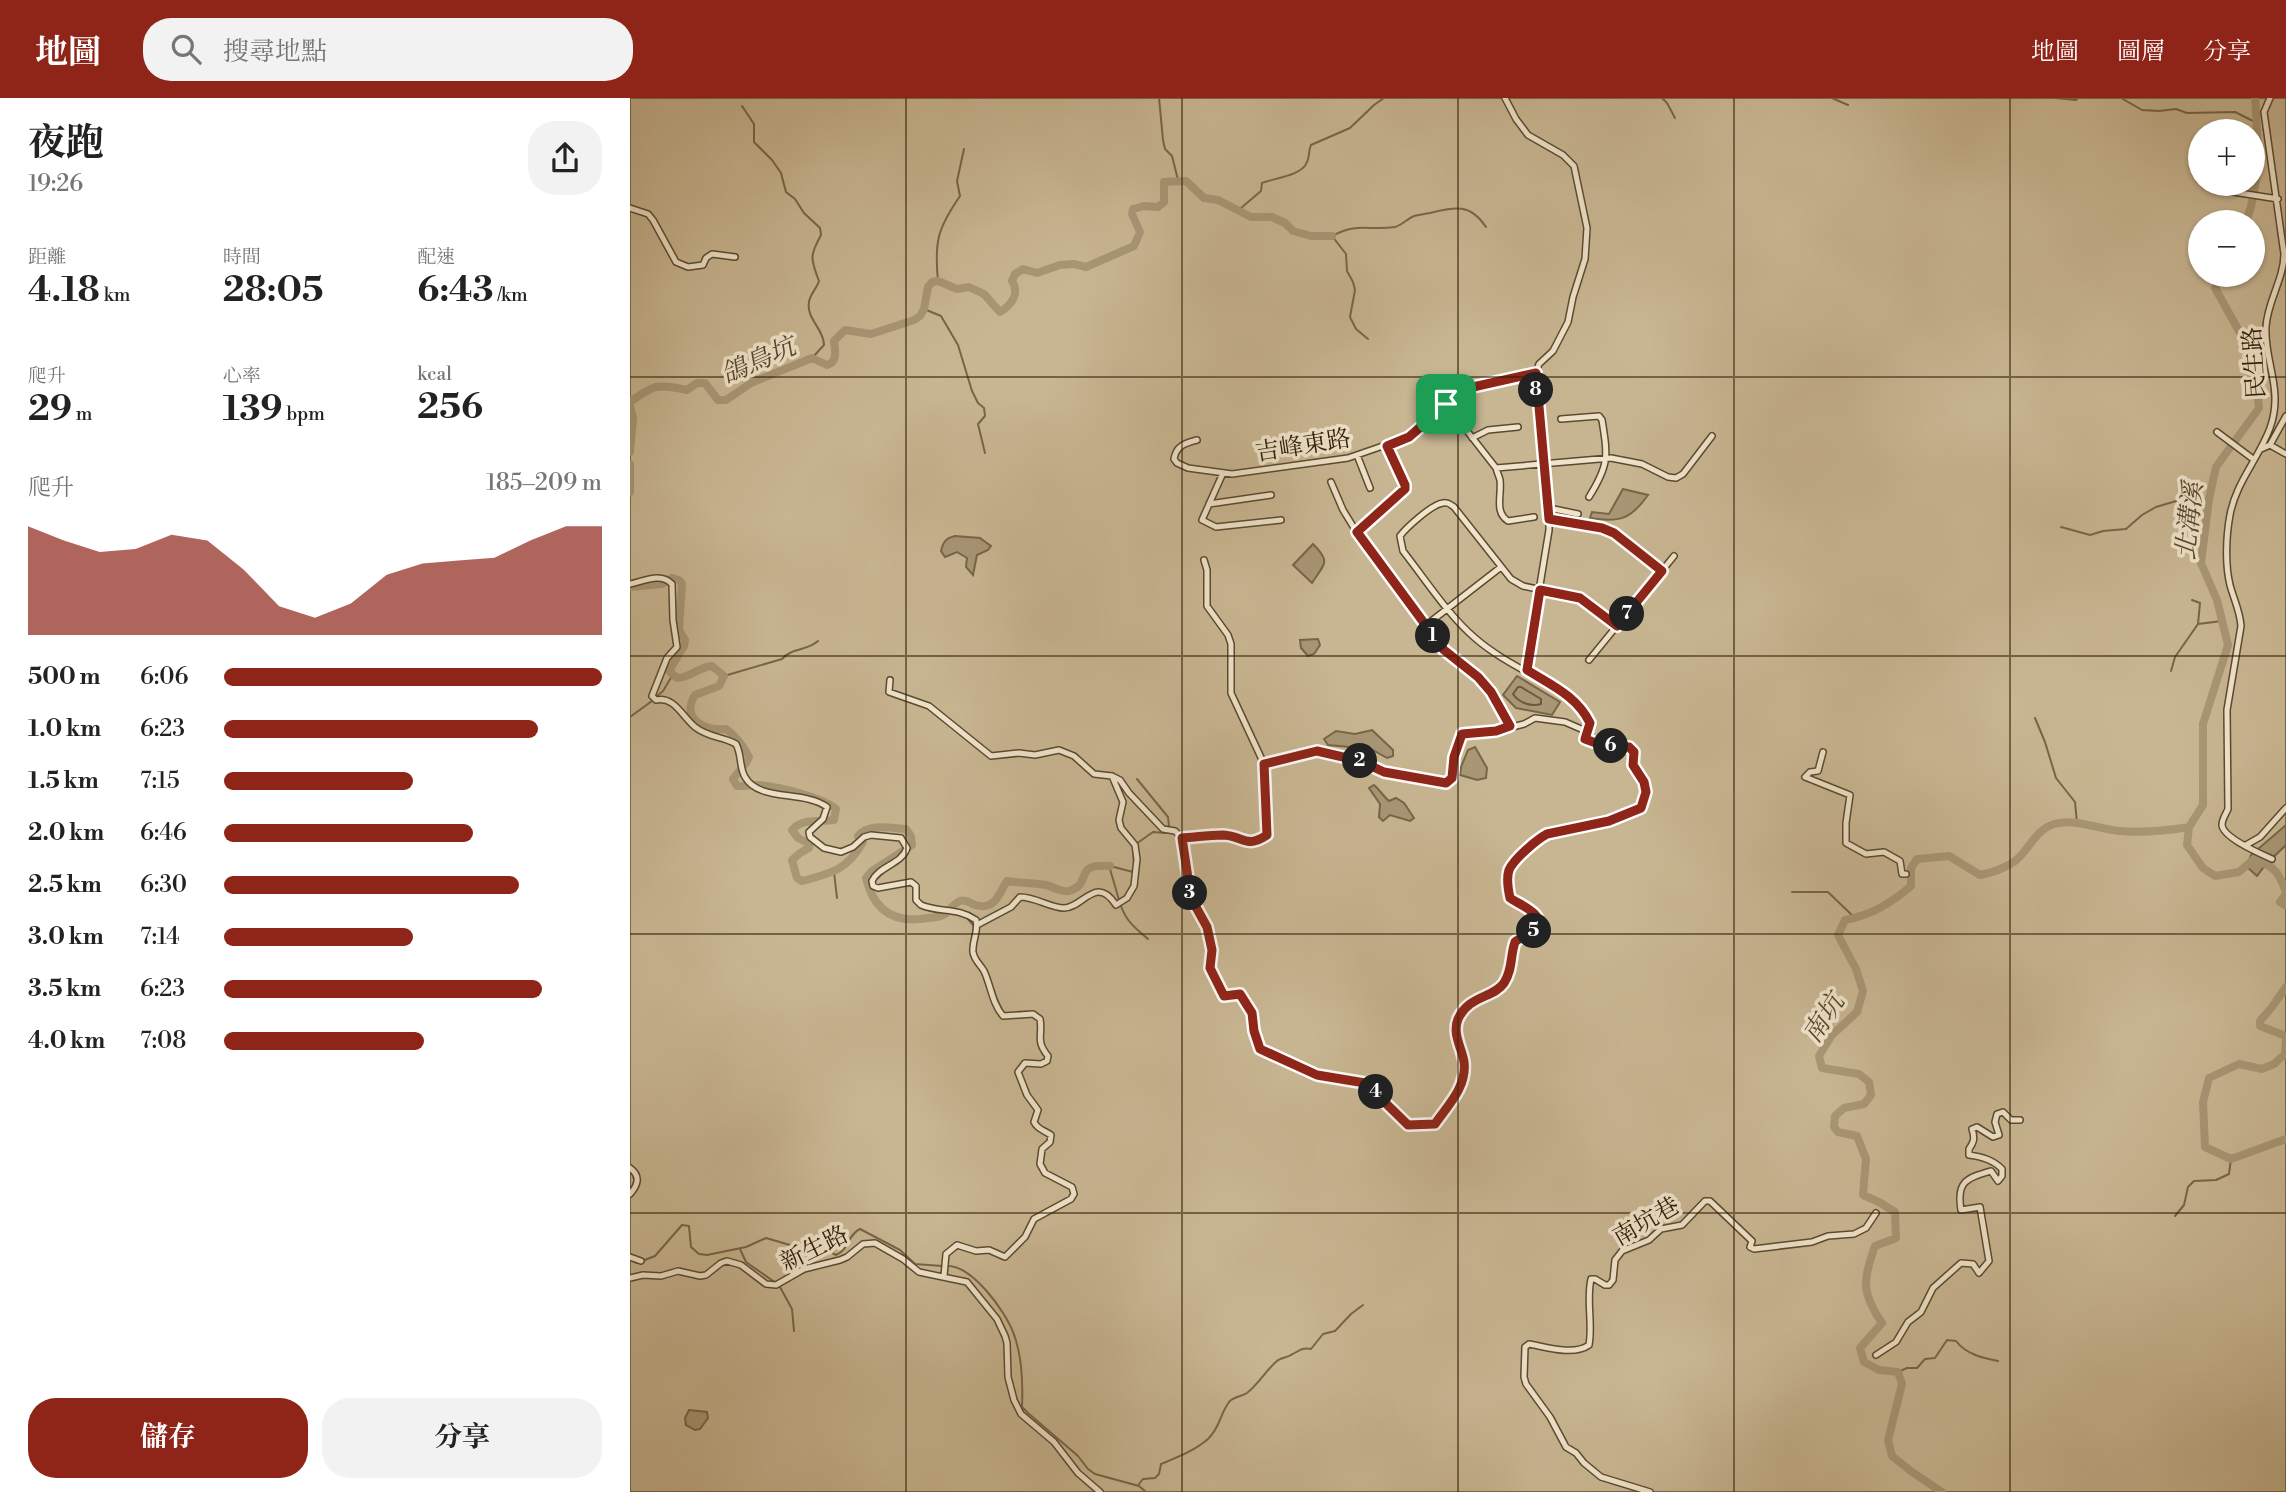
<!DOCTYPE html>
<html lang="zh-TW">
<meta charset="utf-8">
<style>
body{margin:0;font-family:"Libre Bodoni","Noto Serif TC",serif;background:#f2f2f2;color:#222;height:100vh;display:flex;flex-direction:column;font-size:26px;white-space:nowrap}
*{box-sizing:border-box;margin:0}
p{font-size:23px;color:#767676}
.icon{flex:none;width:38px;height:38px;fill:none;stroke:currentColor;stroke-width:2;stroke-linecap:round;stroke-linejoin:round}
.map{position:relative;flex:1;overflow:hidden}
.details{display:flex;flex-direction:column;background:#fff;width:630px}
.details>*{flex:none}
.buttons{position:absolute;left:1558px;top:21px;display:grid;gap:14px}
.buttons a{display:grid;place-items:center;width:77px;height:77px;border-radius:50%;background:#fff;box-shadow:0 2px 5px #0004;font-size:35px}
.pin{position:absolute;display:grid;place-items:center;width:60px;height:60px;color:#fff;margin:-30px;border-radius:14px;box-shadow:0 4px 10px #0006}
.km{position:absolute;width:35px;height:35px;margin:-18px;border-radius:50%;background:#222;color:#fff;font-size:19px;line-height:35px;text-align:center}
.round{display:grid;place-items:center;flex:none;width:74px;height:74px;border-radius:28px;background:#f2f2f2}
.overview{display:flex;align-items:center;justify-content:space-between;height:119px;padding:0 28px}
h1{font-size:38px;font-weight:700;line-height:52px}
.stats{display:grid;grid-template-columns:repeat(3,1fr);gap:10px;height:119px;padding:7px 28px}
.stats div{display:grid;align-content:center}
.stats b{font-size:35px;font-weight:700}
.stats small{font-size:19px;font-weight:400}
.stats p{font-size:19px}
.chart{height:196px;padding:14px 28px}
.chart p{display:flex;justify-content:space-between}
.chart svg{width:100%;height:126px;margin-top:7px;fill:#8f2418;opacity:.7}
.button{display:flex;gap:14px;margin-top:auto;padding:14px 28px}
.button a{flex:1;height:80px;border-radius:28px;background:#8f2418;color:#fff;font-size:28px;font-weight:700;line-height:80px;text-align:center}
.button a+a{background:#f2f2f2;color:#222}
ul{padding:0 28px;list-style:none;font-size:23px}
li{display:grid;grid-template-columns:112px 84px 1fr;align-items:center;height:52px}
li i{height:18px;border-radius:9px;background:#8f2418}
header{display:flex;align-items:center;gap:42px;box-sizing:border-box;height:98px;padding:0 35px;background:#8f2418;color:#fff}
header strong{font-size:33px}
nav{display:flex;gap:38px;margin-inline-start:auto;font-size:24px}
.search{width:490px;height:63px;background:#f2f2f2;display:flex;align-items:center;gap:18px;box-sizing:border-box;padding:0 24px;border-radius:28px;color:#767676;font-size:26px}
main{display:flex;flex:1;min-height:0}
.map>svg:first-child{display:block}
</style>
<header>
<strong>地圖</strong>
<div class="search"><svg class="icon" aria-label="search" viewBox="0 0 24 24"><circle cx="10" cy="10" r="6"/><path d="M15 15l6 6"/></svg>搜尋地點</div>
<nav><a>地圖</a><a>圖層</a><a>分享</a></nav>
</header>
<main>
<section class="details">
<div class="overview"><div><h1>夜跑</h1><p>19:26</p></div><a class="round"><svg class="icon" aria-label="share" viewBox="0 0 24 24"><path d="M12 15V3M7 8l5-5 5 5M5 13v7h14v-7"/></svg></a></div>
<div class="stats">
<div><p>距離</p><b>4.18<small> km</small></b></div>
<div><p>時間</p><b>28:05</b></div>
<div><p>配速</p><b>6:43<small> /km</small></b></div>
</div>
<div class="stats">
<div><p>爬升</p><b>29<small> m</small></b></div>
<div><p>心率</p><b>139<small> bpm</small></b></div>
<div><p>kcal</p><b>256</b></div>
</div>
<div class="chart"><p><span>爬升</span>185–209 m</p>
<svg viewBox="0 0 160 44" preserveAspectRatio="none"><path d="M0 44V6L10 11L20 15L30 14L40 9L50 11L60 21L70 34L80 38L90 33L100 23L110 19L120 18L130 17L140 11L150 6L160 6V44z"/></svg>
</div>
<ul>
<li><b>500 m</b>6:06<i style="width:100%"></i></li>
<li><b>1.0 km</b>6:23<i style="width:83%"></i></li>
<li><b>1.5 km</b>7:15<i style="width:50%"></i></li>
<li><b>2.0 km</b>6:46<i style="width:66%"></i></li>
<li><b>2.5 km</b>6:30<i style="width:78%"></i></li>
<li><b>3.0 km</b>7:14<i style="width:50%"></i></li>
<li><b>3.5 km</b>6:23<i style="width:84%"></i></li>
<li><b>4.0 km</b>7:08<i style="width:53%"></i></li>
</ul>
<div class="button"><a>儲存</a><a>分享</a></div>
</section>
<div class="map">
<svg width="1656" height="1394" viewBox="0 0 1656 1394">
<rect width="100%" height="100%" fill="#e7d5af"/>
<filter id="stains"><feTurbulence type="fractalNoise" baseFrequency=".00286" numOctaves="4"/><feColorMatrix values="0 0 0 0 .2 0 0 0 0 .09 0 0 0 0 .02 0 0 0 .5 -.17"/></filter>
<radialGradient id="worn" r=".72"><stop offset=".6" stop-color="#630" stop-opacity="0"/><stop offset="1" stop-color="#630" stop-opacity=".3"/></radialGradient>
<!-- green -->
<path fill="#c8b692" stroke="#7b694b" stroke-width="2" fill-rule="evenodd" d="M0,0H1656V1394H0ZM1570,33H1622V86H1570ZM1570,124H1622V177H1570Z"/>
<!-- water -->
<path fill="#a89675" stroke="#776548" stroke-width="2" d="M993,391L1018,397C1001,421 990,425 960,420L962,414L979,416Z
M325,438L350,440L361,448L358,452L347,457L343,477L336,469L337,460L327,454L315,459L311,453C313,444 316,440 325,438Z
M683,446C701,464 695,465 682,485L663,467Z
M688,541L690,547L684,556L678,558L671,550L670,542Z
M887,578L930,604L922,617L886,610L873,597Z
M742,632L763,652V658L757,660L741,651L698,647L694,641L706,633L725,636Z
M845,649L857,670L856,680L847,682L830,677L831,669L838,652Z
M744,687C750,692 753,698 759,703L766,700L774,705L784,720L780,723L760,717L753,723L749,719L750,706L739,690Z
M1656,727V747L1636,766L1627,778L1617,769L1621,757Z
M59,1312L77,1314L78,1320L70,1331L65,1332L56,1327L55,1320Z"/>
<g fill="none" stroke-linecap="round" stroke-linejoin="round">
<!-- shore -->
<path stroke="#6b593c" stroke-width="2" d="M888,589H891L911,601V606C901,609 889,605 883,596Z"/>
<!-- stream -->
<path stroke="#776548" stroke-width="2" d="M529,0L533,42L535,51L542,58L548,82
M1032,0L1037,5L1045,20
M1202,0L1218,7
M1425,0L1446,2L1448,0
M1491,0L1512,12L1529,13L1546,11L1557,15L1605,14L1627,25
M112,8L124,26V44L142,62L151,75L156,94L165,101L174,115L190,130L191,137C180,157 180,160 189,183C187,190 180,196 179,204C176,221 194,231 194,247L182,260
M602,110H611L631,93L632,85C644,80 672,78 677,64C680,58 678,53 681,47L720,30L744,7L754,0
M308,183C304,143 308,130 330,98L327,83L334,51
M294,211L311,218L328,247L342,293L348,305L354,310L355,318L348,326L355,355
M738,241L726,231L720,219L725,192L723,184L717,173L716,156L702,138C727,124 740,133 765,129C772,127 777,121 784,118C789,117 794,116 800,115C825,109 840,105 856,129
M1431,429L1460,437L1473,433L1496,431L1512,417L1526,409L1553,401H1579
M1562,502L1570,505L1568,526
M1541,573L1545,559L1568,526L1592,523
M94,578L152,561C161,550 177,553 188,543
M26,599L33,593L42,578
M0,619L22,603
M1405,620L1415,644L1426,680L1445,704L1447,725
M507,681L538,719L539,728
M506,746L523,734L536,735L538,734
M503,751L504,766
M480,768L503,774
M480,771L489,802
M204,774L207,800
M1162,794H1198L1225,820
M491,808C496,823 506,831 518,841
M337,820L344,828L342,842
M345,865L352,874L357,888
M0,1081V1090
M1545,1118L1554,1107L1558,1089L1564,1083L1586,1082L1599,1076L1601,1061
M110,1151L116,1164L146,1185
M0,1162L7,1165L25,1158L52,1127L59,1128L61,1149L69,1156L77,1157L116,1149L136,1140L160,1147L169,1146L191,1137L198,1142V1153L206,1157C220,1151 217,1137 230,1131L270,1152L285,1166L312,1168
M317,1168C342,1167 375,1213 383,1234C392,1256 393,1286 392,1309L398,1315L448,1358L458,1371L465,1376L509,1388L516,1394
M150,1189L162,1211L164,1233
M1268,1274L1277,1270H1287L1295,1261L1305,1260L1317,1242L1326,1243C1336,1256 1352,1260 1368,1263
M509,1386L513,1381L525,1380L529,1376L531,1366C548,1359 564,1353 578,1341C591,1328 589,1318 599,1304C604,1298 611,1299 617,1295C629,1286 636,1272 647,1263C650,1260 656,1260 661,1257C669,1253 672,1249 681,1251L693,1236L705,1233L721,1216L733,1207"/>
<!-- river -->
<path stroke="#a89675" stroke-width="8" d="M1616,124C1631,85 1628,41 1625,0
M1591,177L1585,190L1624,260L1629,310L1586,369L1579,401L1571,465L1587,502L1598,547L1573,626V707L1559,729L1557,747L1573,770L1585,778L1609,774L1624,761
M0,304C25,286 26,286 57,292L67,285H75L88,302H96L121,285L182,260L197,267C208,264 205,252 204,243L215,232L241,236L284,222L290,218L294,211L298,189L302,184L308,183L327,191L339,189L354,196L370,214C382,207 390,195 382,183L385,176L393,171L407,175L430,167L444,166L456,169L504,148L510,134L502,116L503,111L514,108L528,109L534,104V84L556,83L574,100L588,102L621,119H642L655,125L663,133L681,138H702
M0,308L3,320L0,354
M0,366V394
M0,489L32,486L42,480L49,482L52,486L49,532L55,542L54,548L39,573L47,580C60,580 68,569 82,568L94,578L89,588L65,597C50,621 75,633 96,631C106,638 113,647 119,659L116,665L103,681L107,688C115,688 123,687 130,687C150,689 192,699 206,711L204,722C190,724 172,720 162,732L168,740L180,746L179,750L170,755L162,762L167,780L172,783C202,775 217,772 233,744L228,738C239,725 260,730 276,731L281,738L282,747L242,773L236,780C243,810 261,824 291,821C298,820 306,820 313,817C320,814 323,805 330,803C336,801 340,805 345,807C366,813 369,795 377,783C390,785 404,785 416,787C425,789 433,796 442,792C462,784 443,765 480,768
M1626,763C1646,768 1649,776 1656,794
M1656,796L1650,804L1656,808
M1656,889L1642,909L1630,923V928L1656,938
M1656,942L1655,956L1644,966L1632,971L1609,966L1579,980L1573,1004L1575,1049L1601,1061L1656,1041
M1312,1394L1282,1374L1262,1358L1258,1342L1272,1286L1268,1274L1249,1272L1234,1264L1230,1250L1252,1225C1231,1194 1233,1183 1245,1148L1266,1140L1265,1114L1249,1104L1233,1097L1236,1061L1227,1038L1208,1034L1204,1029L1205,1018L1214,1010L1234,1006L1241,997L1239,984L1229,976L1192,970L1189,958L1202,937L1227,914L1233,893L1226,871L1208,837L1215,822C1242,817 1261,805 1281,788V770L1287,761L1319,758L1350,777C1363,774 1374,771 1385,763C1399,752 1405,732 1424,726C1446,720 1467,731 1489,733C1513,735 1535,733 1559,729"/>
<!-- minor casing -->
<g stroke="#5c4a2f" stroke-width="8">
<path id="minor" d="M875,0L886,21L898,37L933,57L944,68L957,130L955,161L943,199L938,224L923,253L909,266L906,275L919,410V432L896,572
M1640,0L1634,14L1654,156C1654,181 1637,204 1636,229C1634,264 1654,291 1640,330C1629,360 1606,384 1600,417C1596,438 1595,467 1600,487C1604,502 1610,513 1611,528L1597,612L1598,711C1596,716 1592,721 1592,727C1593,740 1631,756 1642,761
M1597,93L1648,101
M0,110L18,116L23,122L46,164L58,169L73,167L76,160L82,156L105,159
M816,306L866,370C867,374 869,378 870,382C872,397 864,414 878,423L904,419
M931,321L969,318L972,322C978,359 979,367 959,399
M1587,334L1623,361
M842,340L858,332L888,329
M567,342C555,345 546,348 544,361L547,365L558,370L602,376L718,360L779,339L833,291L906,275
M1640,347L1656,356
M1631,351L1640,347L1656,318
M727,357L740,390
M866,370L981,360L1012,366L1038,379L1046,380L1053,376L1082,338
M593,375L572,422L586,429L651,422
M701,384L713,412L732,443L814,552L848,579L861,594L880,628
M579,406L641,397
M919,410L948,416
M919,421L972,430L984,435L1032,473
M728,434L775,391V387L757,348
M0,486C14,483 31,474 42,486L43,522L47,549L37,560L22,598L26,602C44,598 52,618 65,629C79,640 92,638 106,646C112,657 109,669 115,679C129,704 174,692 197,709L193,721L179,734L180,739L194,750L211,754L223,749L234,739L241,737L271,740L277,750C272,766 249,768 242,783L243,788L248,790L281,784L286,788V802L291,807C310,815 327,809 346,822C349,832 342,843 343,854C344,862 350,866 354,873C361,888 362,905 373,918L403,916L410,921C413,938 405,942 418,958L417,963L411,966L395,965L388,974L397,997L408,1012L404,1024C408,1032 414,1032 421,1037L420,1044L412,1051L410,1066L415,1075L442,1089L444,1096L441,1101L404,1121L395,1139L375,1159L359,1152L346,1153L327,1147L316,1156L314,1178
M795,528L871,469
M959,562L1044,458
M260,582L259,594L299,608L361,658L389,655L405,657L429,652L444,658L464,676L482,678L490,682L499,695L533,731L545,733L552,740L561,800L579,836L582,852L581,870L594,898L610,896L622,915L624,933L630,951L687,977L735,985L778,1027L805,1026C818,1008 837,989 834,964C832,950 822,936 828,921C839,896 864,901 874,885C883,872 881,858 885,844C890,839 900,837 905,832C920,817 888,806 880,800C878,791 876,781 879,772C884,761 906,742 917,736L979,723L1011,710L1016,694L1014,685L1003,667L1004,654L999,649L974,648L955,641L958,634
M1193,654L1188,673L1180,674L1175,679L1220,697L1216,725V745L1236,756L1254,754L1270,763L1272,776H1276
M634,666L687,653L730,663L754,674L816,685L822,680L824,659L832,636L866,633L894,626L905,620L935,624L958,634C960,625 959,618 952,610C945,601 935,596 926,591C899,574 869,561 845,540C818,517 795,481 773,453L770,438C776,430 802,406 813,405C819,404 819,406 824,409L881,481L893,488L950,500L987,528
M552,740C566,739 580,737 593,737C614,738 616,751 637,737L634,666L601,595V546L598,537L577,508V472L574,462
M1616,747L1630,739L1656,710
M347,827L381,809L390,799C406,799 420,810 434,810C453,810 466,776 486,807L497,800L504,788L507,761L505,747L491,730L489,722L493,704L482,678
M0,1070C11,1078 8,1087 0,1096
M0,1159L11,1163
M0,1180L13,1177L31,1178L48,1173L70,1178L76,1177L91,1165L97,1163L111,1167L136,1186L146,1187L174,1171L210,1162L217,1159L233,1146L245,1145L273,1161L289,1174L337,1184L367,1221L375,1238L377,1245L378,1279L384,1302L391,1316L424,1344L448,1375L470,1394
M1246,1257L1266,1244L1278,1224L1291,1214L1303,1190L1331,1165L1343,1166L1349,1175L1359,1163L1350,1109L1331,1112C1326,1083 1337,1080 1361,1073L1368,1083L1372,1078V1071C1363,1062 1353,1059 1339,1057V1051C1344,1044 1345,1040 1342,1031L1347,1029L1363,1039L1369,1037L1365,1024L1367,1016L1373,1014L1381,1022H1390
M1020,1394L971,1379L954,1365L946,1355L936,1349L920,1319L896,1286L894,1279L895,1249L899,1246C916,1249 944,1258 959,1247C963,1224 956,1204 961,1181H965L975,1187H979L983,1182L985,1162L992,1153L1019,1142L1031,1131L1052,1127L1075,1103H1080L1122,1143L1120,1149L1124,1151L1182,1144L1198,1138L1224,1136L1236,1130L1246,1115"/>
</g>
<!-- minor -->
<use href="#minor" stroke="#efe4cb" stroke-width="5"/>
</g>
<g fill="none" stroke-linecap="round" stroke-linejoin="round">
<!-- route casing -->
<g stroke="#fff" stroke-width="14">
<path id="route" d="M906,275L919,421L972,430L984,435L1032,473L987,528L950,500L910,492L897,572C921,587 947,598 960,625L955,641L974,648L999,649L1004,654L1003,667L1014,684L1016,694L1011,710L979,723L917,736C906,742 884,761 879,772C876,781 878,791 880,800C888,806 919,817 905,832C900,837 890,839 885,844C880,858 883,871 874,885C864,900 839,897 828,921C822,936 832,950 834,964C837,989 818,1007 805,1026L778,1027L735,985L687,977L630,951L624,933L622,915L610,896L594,898L580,870L582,852L577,829L561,800L552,740C566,739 580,737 593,737C614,738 616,751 637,737L634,666L687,653L730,663L754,674L816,685L822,680L824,659L832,636L866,633L880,628L861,594L848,579L814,552L727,434L775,391V387L757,348L779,339L834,291Z"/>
</g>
<!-- route -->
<use href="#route" stroke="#8f2418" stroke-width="9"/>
</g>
<!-- grid -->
<path fill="none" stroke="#2e1c04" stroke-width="2" stroke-opacity="0.55" d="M276,0V1394M552,0V1394M828,0V1394M1104,0V1394M1380,0V1394M0,279H1656M0,558H1656M0,836H1656M0,1115H1656"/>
<g text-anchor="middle" stroke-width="7" stroke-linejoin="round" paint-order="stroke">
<!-- street labels -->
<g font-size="24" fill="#2e1c04" stroke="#efe4cb">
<text transform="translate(1624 265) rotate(-94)" y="8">民生路</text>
<text transform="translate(673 347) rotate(-9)" y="8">吉峰東路</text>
<text transform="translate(1016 1123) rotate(-30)" y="8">南坑巷</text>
<text transform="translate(184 1150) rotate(-26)" y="8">新生路</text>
</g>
<!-- water labels -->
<g font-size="26" font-style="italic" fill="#59472c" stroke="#efe4cb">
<text transform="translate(128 262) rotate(-24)" y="9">鴿鳥坑</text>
<text transform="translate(1559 423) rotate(-84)" y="9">北溝溪</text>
<text transform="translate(1193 920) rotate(-57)" y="9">南坑</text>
</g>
</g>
<rect width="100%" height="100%" filter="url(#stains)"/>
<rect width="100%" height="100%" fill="url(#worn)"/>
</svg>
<div class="buttons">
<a>+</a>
<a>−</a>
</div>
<div class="pin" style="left:816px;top:306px;background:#1e9e55"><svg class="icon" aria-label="arrive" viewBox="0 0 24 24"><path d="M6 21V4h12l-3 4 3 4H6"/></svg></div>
<b class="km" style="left:803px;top:538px">1</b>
<b class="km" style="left:730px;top:663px">2</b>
<b class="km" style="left:560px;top:795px">3</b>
<b class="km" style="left:746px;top:994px">4</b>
<b class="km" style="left:904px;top:833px">5</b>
<b class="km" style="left:981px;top:648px">6</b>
<b class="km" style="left:997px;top:516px">7</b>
<b class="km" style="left:906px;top:292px">8</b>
</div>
</main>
